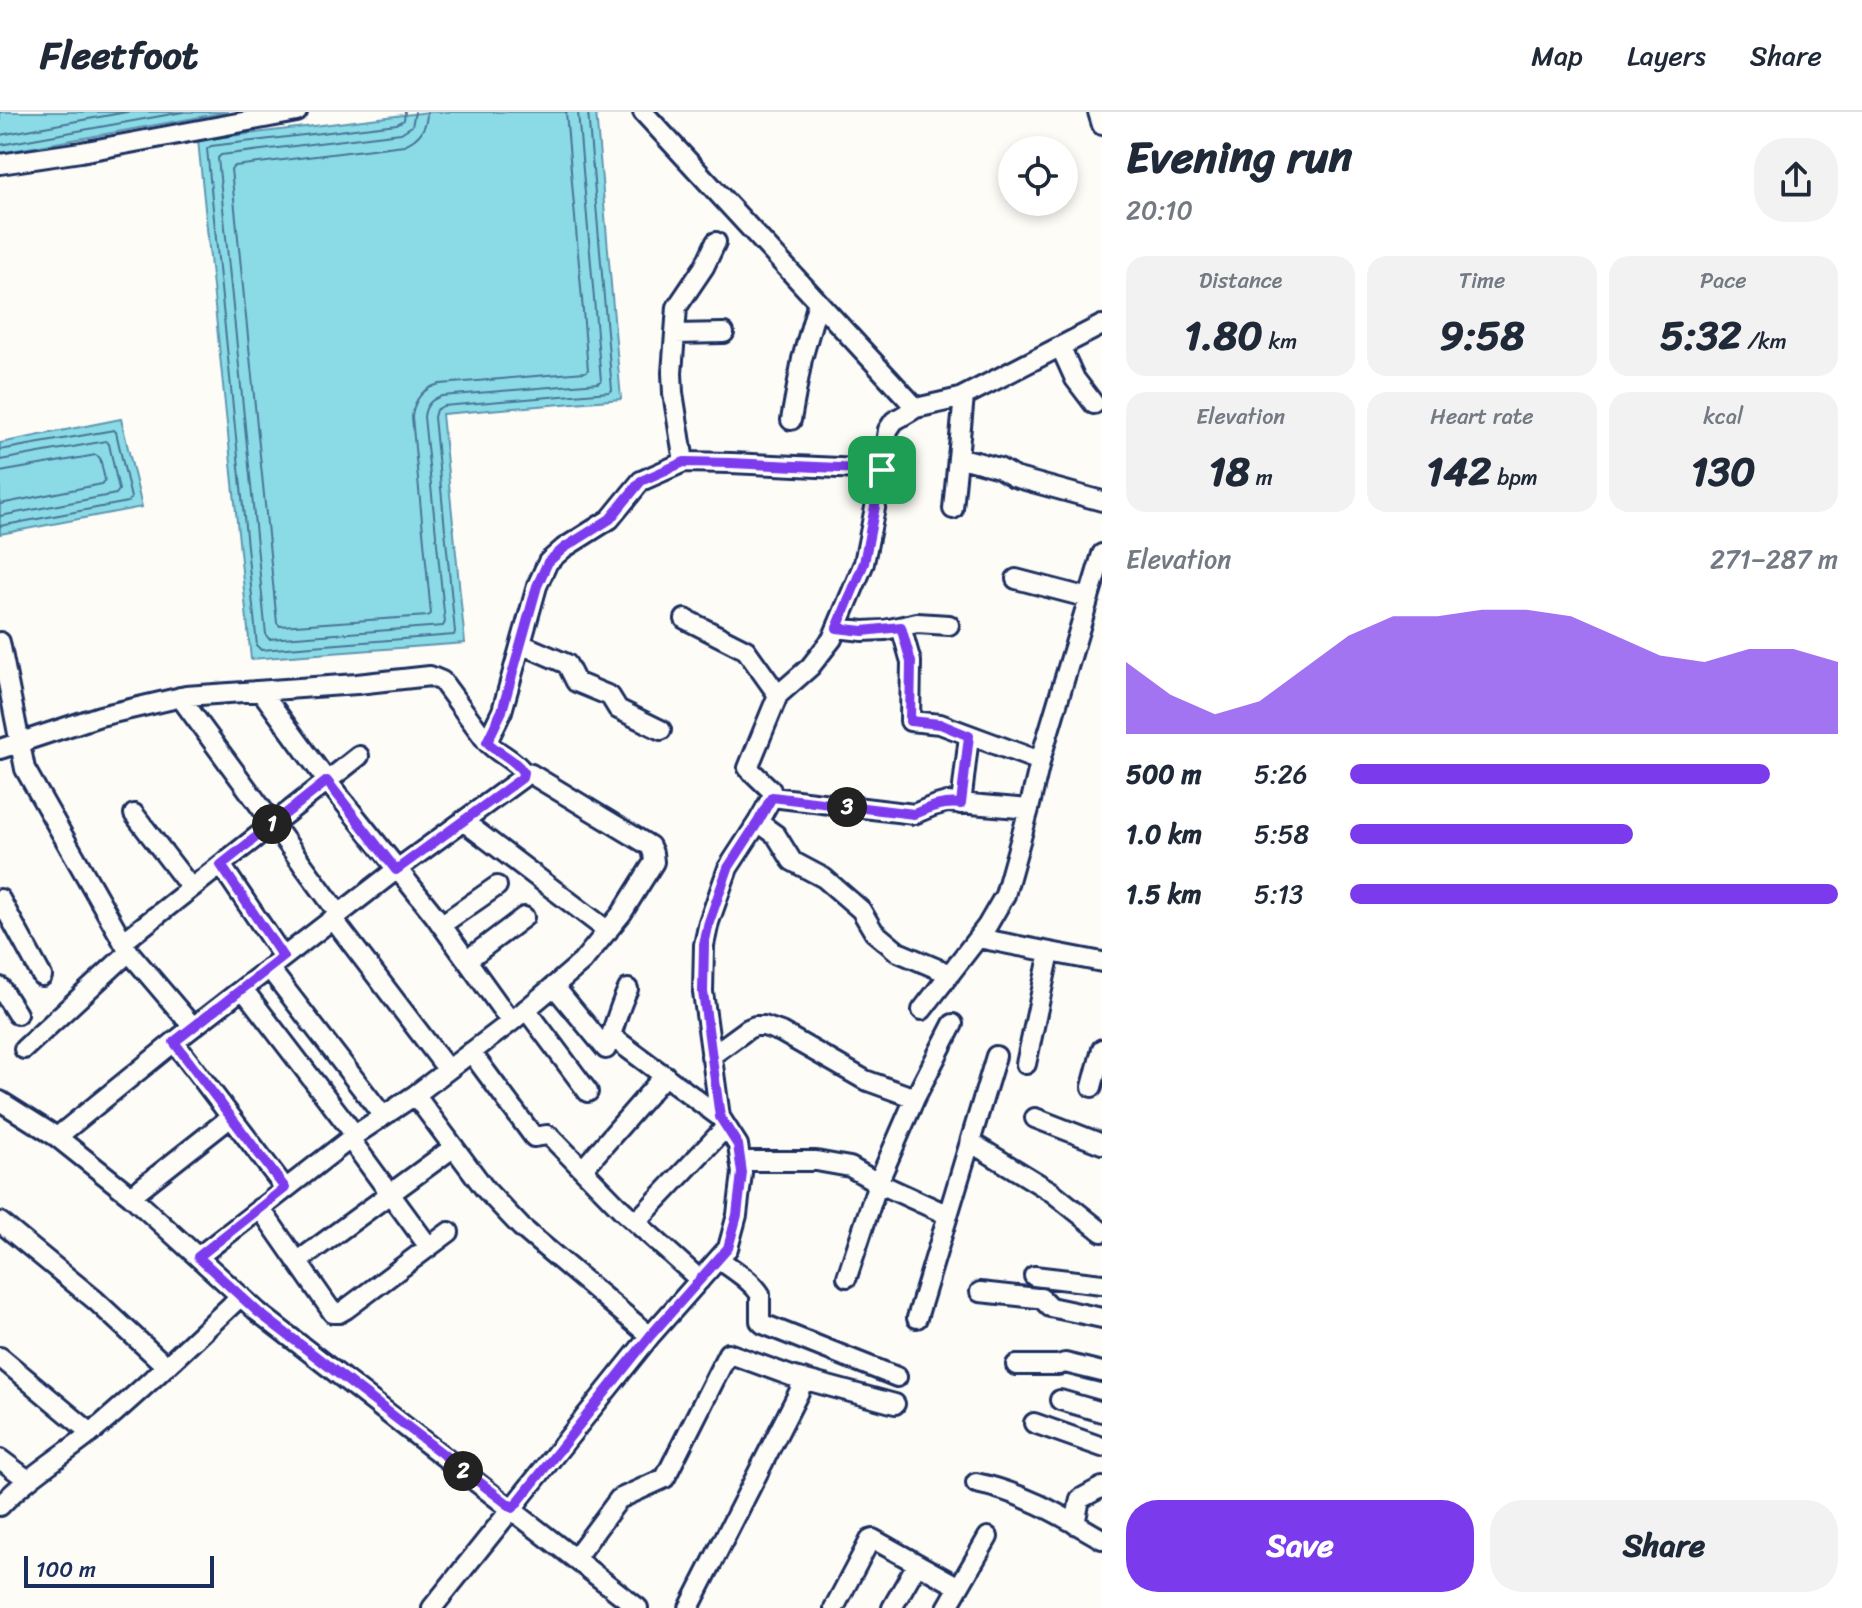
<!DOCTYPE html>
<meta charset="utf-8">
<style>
body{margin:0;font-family:Sriracha,sans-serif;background:#f2f2f3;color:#1f2937;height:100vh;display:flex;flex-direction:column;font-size:30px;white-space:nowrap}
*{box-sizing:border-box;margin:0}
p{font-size:26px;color:#747a83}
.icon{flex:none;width:44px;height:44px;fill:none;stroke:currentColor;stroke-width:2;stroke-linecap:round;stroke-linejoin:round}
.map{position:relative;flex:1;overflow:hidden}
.details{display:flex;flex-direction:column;background:#fff;width:760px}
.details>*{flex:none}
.tools{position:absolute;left:998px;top:24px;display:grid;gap:16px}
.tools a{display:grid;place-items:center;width:80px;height:80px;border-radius:50%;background:#fff;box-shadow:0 4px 12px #0003;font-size:40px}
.scale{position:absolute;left:24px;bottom:20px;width:190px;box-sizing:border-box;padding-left:8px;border:4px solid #1b2f5e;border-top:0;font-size:22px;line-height:28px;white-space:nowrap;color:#1b2f5e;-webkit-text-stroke:6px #fdfcf7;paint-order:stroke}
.pin{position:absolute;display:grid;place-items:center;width:68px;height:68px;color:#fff;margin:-34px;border-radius:16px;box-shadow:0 4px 12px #0006}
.km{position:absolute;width:40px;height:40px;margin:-20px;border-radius:50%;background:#222;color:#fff;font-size:22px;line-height:40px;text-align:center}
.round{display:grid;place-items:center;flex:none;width:84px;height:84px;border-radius:32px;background:#f2f2f3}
.summary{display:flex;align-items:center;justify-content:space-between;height:136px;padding:0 24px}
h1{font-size:44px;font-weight:800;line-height:60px}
.figures{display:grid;grid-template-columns:repeat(3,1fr);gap:12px;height:136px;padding:8px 24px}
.figures div{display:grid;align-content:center;border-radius:20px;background:#f2f2f3;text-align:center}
.figures b{font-size:40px;font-weight:800}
.figures small{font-size:22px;font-weight:400}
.figures p{font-size:22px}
.chart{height:224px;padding:16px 24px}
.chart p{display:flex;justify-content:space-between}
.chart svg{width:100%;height:144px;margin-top:8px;fill:#7c3aed;opacity:.7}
.button{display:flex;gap:16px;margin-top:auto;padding:16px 24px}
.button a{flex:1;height:92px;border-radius:32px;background:#7c3aed;color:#fff;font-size:32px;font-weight:800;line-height:92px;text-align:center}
.button a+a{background:#f2f2f3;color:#1f2937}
ul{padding:0 24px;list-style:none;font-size:26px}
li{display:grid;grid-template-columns:128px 96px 1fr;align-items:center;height:60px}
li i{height:20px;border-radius:10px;background:#7c3aed}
header{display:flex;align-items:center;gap:48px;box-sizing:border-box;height:112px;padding:0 40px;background:#fff;border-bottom:2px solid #e0e1e3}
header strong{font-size:38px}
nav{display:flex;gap:44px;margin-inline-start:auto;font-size:28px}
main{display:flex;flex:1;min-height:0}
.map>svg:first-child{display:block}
</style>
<header>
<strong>Fleetfoot</strong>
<nav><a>Map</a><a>Layers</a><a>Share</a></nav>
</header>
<main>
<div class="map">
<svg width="1102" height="1496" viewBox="0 0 1102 1496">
<rect width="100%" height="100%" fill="#fdfcf7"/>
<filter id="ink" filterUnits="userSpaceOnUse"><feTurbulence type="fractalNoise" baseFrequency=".0125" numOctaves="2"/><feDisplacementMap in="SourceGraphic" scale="16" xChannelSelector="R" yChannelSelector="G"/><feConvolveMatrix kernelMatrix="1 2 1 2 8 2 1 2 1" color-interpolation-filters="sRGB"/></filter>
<g filter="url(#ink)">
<!-- water -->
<path fill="#8bdbe7" stroke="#5e96b0" stroke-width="2" d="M0,0H228L0,41Z
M429,0H596L621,287L442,302L465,531L251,547L198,28Z
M121,307L142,395L0,422V331Z"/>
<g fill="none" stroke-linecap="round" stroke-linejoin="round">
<!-- shore -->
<path stroke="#487495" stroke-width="2" d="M405,0L404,8L397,12L211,34L207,37L257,534L261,538L454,523L455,520L434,305L436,298L443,294L609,280L612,278L588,0
M415,0L412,14L401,21L221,43L218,46L266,523L269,527L443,514L445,510L424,305C425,294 431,287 442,284L598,271L601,269L578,0
M427,0C427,16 419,27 404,33L235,54L231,57L277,511L280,514L428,504L431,502L412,305C414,287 423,276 440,272L585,260L588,258L566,0
M0,23L127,0
M0,33L183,0
M0,338L114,318L116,320L131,386L128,390L0,414
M0,348L106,329L109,332L119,378L116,382L0,404
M0,360L96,343L100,346L105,368L102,372L0,392"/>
<!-- minor casing -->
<g stroke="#1b2f5e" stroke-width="24">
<path id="minor" d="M643,0L916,296
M1098,0L1102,13
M0,52L81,40L297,0
M675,222L724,221
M1061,236L1075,267L1094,292
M791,308L802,247L818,190
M958,345L999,356L1014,365L1102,389
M684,350L673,281L672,261L677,195L704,155L716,130
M953,397L964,284
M1016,467L1089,486
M685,507L746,538L778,583
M901,515L911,550L910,609L940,612L1040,649
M837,516L863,519L885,518L917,511L949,513
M0,530L25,657L129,840L193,915
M521,532L567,552L576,570L610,584L618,597L661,618
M261,579L327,669L435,804L511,910
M180,585L339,802
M0,637L100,604L186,584L357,572L430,564L442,569L487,630L502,599L537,474L548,450L564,436L610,407L641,369L684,350L731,351L882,358
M523,660L531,662L650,734L653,741L654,750L622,801L582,850L554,874
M772,685L914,702L933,694L947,690L1029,697
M961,692L969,624
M134,702L191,776
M463,709L608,819
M758,710L776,723L792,749L824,766L861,798L874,820L898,840L950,862
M221,753L283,845
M0,787L42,864
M333,807L448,958
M441,813L497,774
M978,826L1102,850
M123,830L359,644
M467,848L524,805
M269,856L383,1004
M0,875L17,902
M243,877L355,1023
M526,897L588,980
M922,898L987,814L1005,783L1029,697L1042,642L1102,442
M611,924L720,1005
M174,930L285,1076
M24,937L129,840
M471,940L534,1025L547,1023L551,1025L621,1097L700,1168
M711,944L748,917L755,914H764L781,920L865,968L915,986
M1026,952L1050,840
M1092,975L1102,937
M415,983L485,1077L521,1115L650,1224
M0,989L57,1025L131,1084L258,1200L638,1496
M1035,1006L1102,1032
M57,1025L174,930L396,758L522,666L523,660C514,647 498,642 487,630
M350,1027L429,1135
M970,1030L1052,1080L1102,1120
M740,1049H816L850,1055L878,1071L948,1103
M583,1057L665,963
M131,1084L231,1005
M260,1096L333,1201H339L346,1197L449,1120
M0,1110L95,1188L166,1254
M636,1110L726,1015
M198,1145L355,1023L415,983L511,910L554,874L606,937C614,917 618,897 628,877
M719,1147C733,1158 750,1167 760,1182V1209L763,1212L897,1265
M297,1150L454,1035
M1034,1164L1102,1172
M847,1165L878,1071L915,986L953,912
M980,1180L1037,1186H1041L1050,1195L1102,1206
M917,1206L996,944
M0,1245L91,1321
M1016,1253H1058L1065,1251L1102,1260
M1060,1288L1102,1300
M1034,1311L1102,1335
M0,1347L28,1368
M976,1371C1022,1380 1062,1404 1102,1427
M0,1394C27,1365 61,1345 91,1321C143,1278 192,1230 241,1184
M1075,1412L1080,1387L1102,1375
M575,1446L619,1387L665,1366L728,1241L791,1264L895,1292
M432,1496L650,1224L728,1136L737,1103L742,1061L738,1033L720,1005L703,880L704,833L709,810L728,756L758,710L772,685L771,678L748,656L778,583L810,555L832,527L864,451L880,371L888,318L894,309L916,296L960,286L1102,213
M689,1496L799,1280L803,1267
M834,1496L870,1428L873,1427L959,1475
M892,1496L917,1452
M947,1496L988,1425"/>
</g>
<!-- minor -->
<use href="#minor" stroke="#fdfcf7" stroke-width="18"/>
</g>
</g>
<g fill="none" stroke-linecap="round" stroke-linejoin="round" filter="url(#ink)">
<!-- route casing -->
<g stroke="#fff" stroke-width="16">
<path id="route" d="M684,350L731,351L882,358L864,451L837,516L863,519L901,515L911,550L910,609L940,612L969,624L961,692C943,690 930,695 914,702L772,685L758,710L728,756L709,810L704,833L703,880L720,1005L738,1033L742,1061L737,1103L728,1136L650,1224L513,1396L258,1200L198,1145L285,1076L174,930L283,845L221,753L327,669L396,758L522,666L523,660C515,647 498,641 487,630L502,599L537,474L548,450L564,436L610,407L641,369Z"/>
</g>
<!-- route -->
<use href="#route" stroke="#7c3aed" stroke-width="10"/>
</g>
</svg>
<div class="tools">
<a><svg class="icon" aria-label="locate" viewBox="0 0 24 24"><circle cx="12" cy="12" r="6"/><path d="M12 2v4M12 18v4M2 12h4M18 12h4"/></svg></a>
</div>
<div class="scale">100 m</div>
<div class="pin" style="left:882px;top:358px;background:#1e9e55"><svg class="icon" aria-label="arrive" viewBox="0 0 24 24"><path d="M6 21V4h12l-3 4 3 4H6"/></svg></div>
<b class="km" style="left:272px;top:712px">1</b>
<b class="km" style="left:463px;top:1359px">2</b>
<b class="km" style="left:847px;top:695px">3</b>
</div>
<section class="details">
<div class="summary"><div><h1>Evening run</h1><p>20:10</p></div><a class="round"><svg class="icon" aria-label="share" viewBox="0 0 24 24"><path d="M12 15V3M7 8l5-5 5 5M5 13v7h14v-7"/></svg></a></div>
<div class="figures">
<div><p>Distance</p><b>1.80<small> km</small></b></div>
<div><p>Time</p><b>9:58</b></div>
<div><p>Pace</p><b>5:32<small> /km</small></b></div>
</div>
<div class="figures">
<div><p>Elevation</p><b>18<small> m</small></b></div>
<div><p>Heart rate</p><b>142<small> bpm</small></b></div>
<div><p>kcal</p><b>130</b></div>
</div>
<div class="chart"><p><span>Elevation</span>271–287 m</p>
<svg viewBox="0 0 160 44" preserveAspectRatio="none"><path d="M0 44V22L10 32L20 38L30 34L40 24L50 14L60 8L70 8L80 6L90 6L100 8L110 14L120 20L130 22L140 18L150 18L160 22V44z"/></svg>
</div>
<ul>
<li><b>500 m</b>5:26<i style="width:86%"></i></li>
<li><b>1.0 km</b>5:58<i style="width:58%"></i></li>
<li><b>1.5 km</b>5:13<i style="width:100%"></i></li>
</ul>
<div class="button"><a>Save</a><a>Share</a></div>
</section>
</main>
